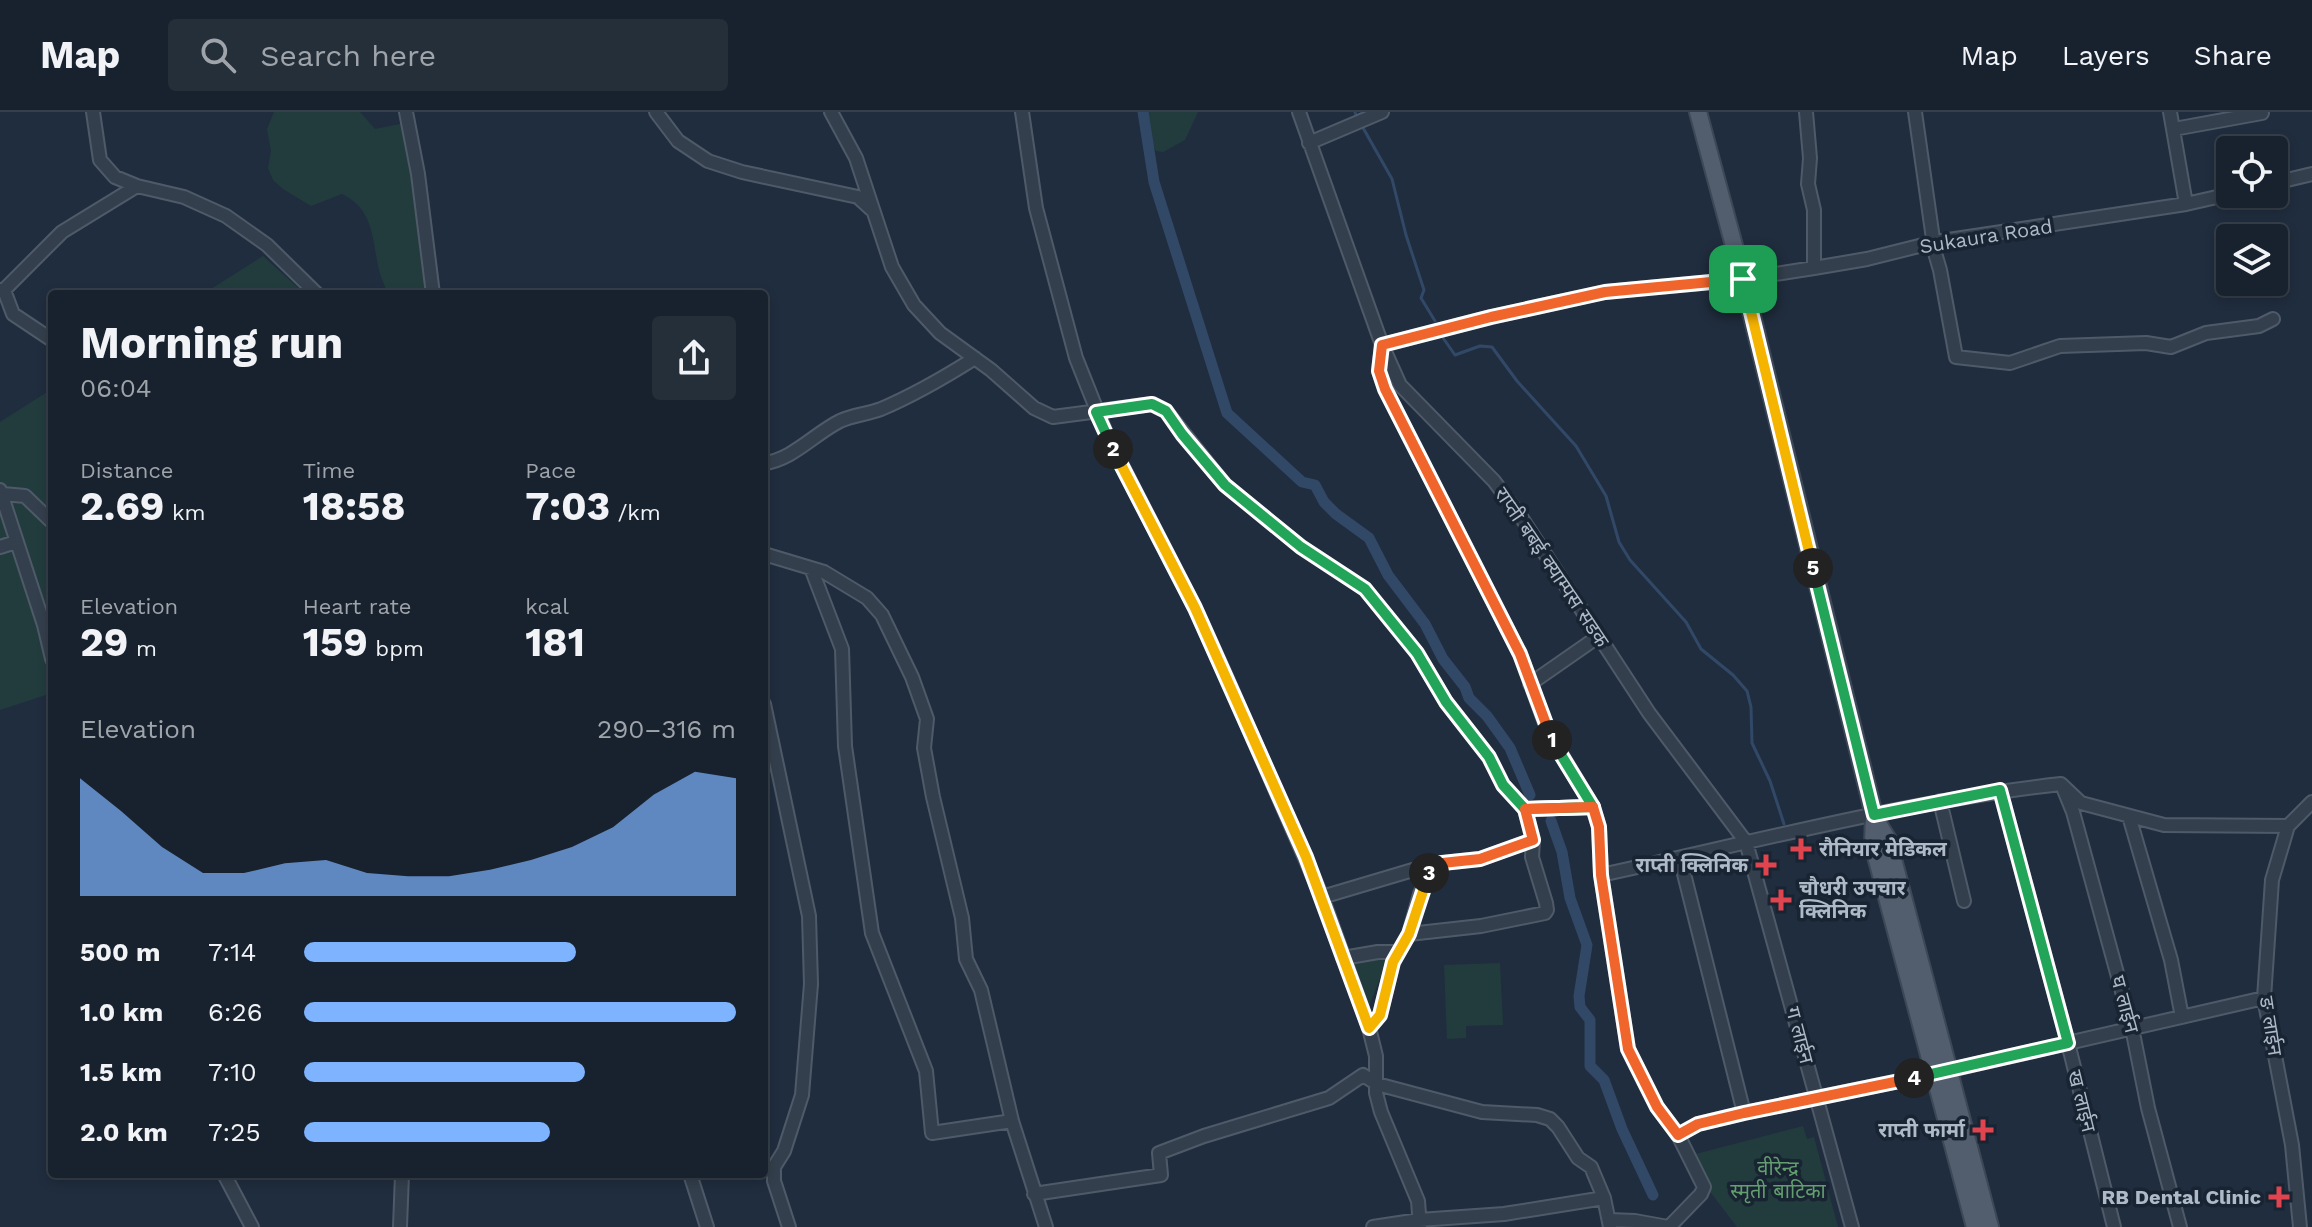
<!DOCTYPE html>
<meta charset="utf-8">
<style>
body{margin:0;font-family:"Work Sans","Noto Sans Devanagari",sans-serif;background:#252f3a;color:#f1f3f6;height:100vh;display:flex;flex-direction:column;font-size:30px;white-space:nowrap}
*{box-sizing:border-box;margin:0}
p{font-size:26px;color:#9fa4aa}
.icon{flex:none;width:44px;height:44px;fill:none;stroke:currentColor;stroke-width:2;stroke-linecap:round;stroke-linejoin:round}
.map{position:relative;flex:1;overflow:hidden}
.sheet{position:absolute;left:48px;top:178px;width:720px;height:888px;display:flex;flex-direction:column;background:#18222e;border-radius:8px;box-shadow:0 4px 12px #0003,0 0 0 2px #363f4a}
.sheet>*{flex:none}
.tools{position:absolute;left:2216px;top:24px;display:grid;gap:16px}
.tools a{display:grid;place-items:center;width:72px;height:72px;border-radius:8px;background:#18222e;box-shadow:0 4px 12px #0003,0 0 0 2px #363f4a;font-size:40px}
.pin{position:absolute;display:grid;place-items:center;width:68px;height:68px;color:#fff;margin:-34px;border-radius:16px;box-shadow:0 4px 12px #0006}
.km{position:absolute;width:40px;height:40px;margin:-20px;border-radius:50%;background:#222;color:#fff;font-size:22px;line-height:40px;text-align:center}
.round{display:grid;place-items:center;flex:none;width:84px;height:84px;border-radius:8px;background:#252f3a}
.summary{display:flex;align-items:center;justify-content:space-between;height:136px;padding:0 32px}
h1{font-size:44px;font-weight:700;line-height:60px}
.stats{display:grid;grid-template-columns:repeat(3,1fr);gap:12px;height:136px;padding:8px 32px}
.stats div{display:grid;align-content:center}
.stats b{font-size:40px;font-weight:700}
.stats small{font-size:22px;font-weight:400}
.stats p{font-size:22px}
.chart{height:224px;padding:16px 32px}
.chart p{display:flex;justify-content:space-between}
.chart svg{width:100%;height:144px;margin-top:8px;fill:#7eb3ff;opacity:.7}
ul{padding:0 32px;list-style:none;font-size:26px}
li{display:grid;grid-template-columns:128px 96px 1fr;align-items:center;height:60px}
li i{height:20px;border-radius:10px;background:#7eb3ff}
header{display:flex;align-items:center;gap:48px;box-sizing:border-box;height:112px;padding:0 40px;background:#18222e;border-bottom:2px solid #363f4a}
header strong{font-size:38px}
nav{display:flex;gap:44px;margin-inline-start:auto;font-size:28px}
.search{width:560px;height:72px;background:#252f3a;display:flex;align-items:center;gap:20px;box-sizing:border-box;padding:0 28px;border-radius:8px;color:#9fa4aa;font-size:30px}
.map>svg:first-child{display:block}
</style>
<header>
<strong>Map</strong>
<div class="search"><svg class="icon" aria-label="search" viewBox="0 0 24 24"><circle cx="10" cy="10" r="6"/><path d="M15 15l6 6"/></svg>Search here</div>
<nav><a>Map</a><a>Layers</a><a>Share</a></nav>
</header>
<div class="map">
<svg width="2312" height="1115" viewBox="0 0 2312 1115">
<rect width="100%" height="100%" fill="#202d3e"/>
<!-- green -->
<path fill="#223c3e" d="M274,0H360L375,17L410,10L431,182H388C385,174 381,166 379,158C372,127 374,97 342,82L311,94L283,77L273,68L268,56L271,39L267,17Z
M1148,0H1198L1185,28L1163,40L1156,39L1152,31Z
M263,144L305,182H203Z
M52,277V581L0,598V310Z
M1390,842L1367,899L1351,849Z
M1500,851L1503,913L1466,914V926L1447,927L1444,853Z
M1803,1014L1807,1027L1814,1025L1838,1115H1737L1704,1072L1692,1043Z"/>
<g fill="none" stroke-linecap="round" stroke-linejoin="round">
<!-- stream -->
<path stroke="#314967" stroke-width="3" d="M1355,0L1356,3
M1362,14L1392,67L1406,123L1424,178L1421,186L1435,209
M1441,223L1455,243L1480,234L1492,235L1517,269L1576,334L1606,384L1619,430L1630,448L1686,510L1701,537L1733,563L1747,579L1751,595L1752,631L1770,669L1784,712"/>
<!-- canal -->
<path stroke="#314967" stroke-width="11" d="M1143,0L1154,70L1227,301L1302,370L1315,373L1324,390L1336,402L1369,426L1388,463L1425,512L1443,547L1465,575L1469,586L1487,604L1510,636L1530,683
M1551,709L1562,740L1570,786L1587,833L1579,884L1580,895L1590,908V954L1604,968L1622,1017L1653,1083"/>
<!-- minor casing -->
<g stroke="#4f5a68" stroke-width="16">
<path id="minor" d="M93,0L100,48L115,65L137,74L184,85L226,104L267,133L317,182
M406,0L418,62L433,182
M656,0L678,29L708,49L742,60L858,85L871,97
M831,0L856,46L892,155L914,193L940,221L991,258L1034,296L1053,305L1152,292L1166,299L1225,373L1301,435L1365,477L1417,541L1446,590L1489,645L1503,673L1525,697L1593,695
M1022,0L1036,96L1076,246L1108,326L1195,496L1225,562L1322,785L1369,916L1376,944V981L1381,1000L1418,1089L1420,1115
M1299,0L1382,233L1400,273L1494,369L1523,408L1649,601L1746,730L1852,1115
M1806,0L1810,46L1808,72L1814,98V156
M1915,0L1935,141L1940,158L1956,245L2010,251L2060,234L2146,231L2171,235L2206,221L2259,214L2273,207
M2170,0L2186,92
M2174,17L2262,1
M1309,31L1382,0
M2274,71L2312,62
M0,178H4L62,120L137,74
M4,178L13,202L52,228
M764,351C792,348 814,322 840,309C853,303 868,302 881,297C914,283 945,265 975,246
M0,378L44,513L52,547
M3,382L25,384L52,410
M0,435L16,430
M764,442L824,460L867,486L882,503L912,565L927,607L924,636L933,685L962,806L966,847L981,878L1012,1009L1046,1115
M811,456L842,537L845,634L872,821L926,959L932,1021L1012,1009
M1530,572L1599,524
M764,592L809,804L811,872L802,983L784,1039L774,1055V1069L789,1115
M2000,678L2068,931L2114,1115
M2064,678L2073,700L2132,916L2148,996L2180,1115
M1940,689L1964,789
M2129,704L2171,848L2182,905
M2288,714L2272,768L2264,886L2292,1033L2300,1115
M1680,746L1744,1001
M1601,763C1754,730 1906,689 2061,672L2081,691L2164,713L2288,714L2312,690
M1322,785L1433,752L1480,747L1533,728L1525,697
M1409,822L1481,814L1545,801L1547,798L1546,791L1532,745L1533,728
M1343,846L1378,840H1397
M1369,916L1380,903L1393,850L1409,822L1420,782L1433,752
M1678,1023L1698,1012L1744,1001L1933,962L2264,886
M224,1062L252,1115
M690,1062L707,1115
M1034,1082L1161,1063L1159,1041L1204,1024L1329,986L1363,963L1377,972L1482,1000L1537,1003L1550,1007L1558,1015L1578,1046L1591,1055L1604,1086L1610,1115
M1609,1108L1635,1109L1668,1115
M400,1115L402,1062
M1373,1115L1419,1108L1504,1102L1604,1086
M1669,1115L1701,1082L1704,1075L1678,1023L1657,995L1628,937L1601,763L1599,715L1593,695L1549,622L1520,542L1385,277L1379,259L1382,233L1491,205L1605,180L1743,167L1814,156L1867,147L1935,130L2186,92L2230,82"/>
</g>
<!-- major casing -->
<g stroke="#3d4856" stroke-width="20">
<path id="major" d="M1698,0L1743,167L1874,703L1873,733L1975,1115
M1874,705L1888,728L1990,1115"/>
</g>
<!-- minor -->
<use href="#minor" stroke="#343f4d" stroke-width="12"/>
<!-- major -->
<use href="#major" stroke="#525e6e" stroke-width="16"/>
</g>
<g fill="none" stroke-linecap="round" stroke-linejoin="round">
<!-- split-1 casing -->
<g stroke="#fff" stroke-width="16">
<path id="split-1" d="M1552,628L1520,542L1385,277L1379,259L1382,233L1491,205L1605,180L1743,167"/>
</g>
<!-- split-2 casing -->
<g stroke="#fff" stroke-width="16">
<path id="split-2" d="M1113,337L1096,300L1152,292L1166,299L1182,322L1225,373L1301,435L1365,477L1417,541L1446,590L1489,645L1503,673L1525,697L1593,695L1552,628"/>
</g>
<!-- split-3 casing -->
<g stroke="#fff" stroke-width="16">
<path id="split-3" d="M1113,337L1195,496L1306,745L1369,916L1380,903L1393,850L1409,822L1429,761"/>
</g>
<!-- split-4 casing -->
<g stroke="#fff" stroke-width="16">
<path id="split-4" d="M1429,761L1433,752L1480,747L1533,728L1525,697L1593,695L1599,715L1601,763L1628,937L1657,995L1678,1023L1698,1012L1744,1001L1914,966"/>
</g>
<!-- split-5 casing -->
<g stroke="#fff" stroke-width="16">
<path id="split-5" d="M1813,456L1874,703L2000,678L2068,931L1914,966"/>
</g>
<!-- split-6 casing -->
<g stroke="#fff" stroke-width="16">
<path id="split-6" d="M1743,167L1813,456"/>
</g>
<!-- split-1 -->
<use href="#split-1" stroke="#f0652b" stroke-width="10"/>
<!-- split-2 -->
<use href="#split-2" stroke="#22a559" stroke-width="10"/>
<!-- split-3 -->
<use href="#split-3" stroke="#f5b400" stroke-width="10"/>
<!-- split-4 -->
<use href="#split-4" stroke="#f0652b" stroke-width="10"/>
<!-- split-5 -->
<use href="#split-5" stroke="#22a559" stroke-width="10"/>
<!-- split-6 -->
<use href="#split-6" stroke="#f5b400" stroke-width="10"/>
</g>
<!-- markers -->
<g fill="#e0444e" stroke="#192432" stroke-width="3">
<path d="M1797 725h8v8h8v8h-8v8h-8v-8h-8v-8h8z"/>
<path d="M1762 741h8v8h8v8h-8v8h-8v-8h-8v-8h8z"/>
<path d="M1777 776h8v8h8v8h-8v8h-8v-8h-8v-8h8z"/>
<path d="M1979 1006h8v8h8v8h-8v8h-8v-8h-8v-8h8z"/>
<path d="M2275 1073h8v8h8v8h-8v8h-8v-8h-8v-8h8z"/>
</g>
<g text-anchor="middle" stroke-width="7" stroke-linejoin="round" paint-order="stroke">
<!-- street labels -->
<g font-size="20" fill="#afbac9" stroke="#192432">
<text transform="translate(1986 124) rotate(-9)" y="7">Sukaura Road</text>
<text transform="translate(1552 455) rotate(56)" y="7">राप्ती बबई क्याम्पस सडक</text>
<text transform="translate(2125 892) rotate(75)" y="7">घ लाईन</text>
<text transform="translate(2271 914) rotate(81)" y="7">ङ लाईन</text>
<text transform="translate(1800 923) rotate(75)" y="7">ग लाईन</text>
<text transform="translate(2082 989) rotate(76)" y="7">ख लाईन</text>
</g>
<!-- poi labels -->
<g font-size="20" font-weight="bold" fill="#afbac9" stroke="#192432" text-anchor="end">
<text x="1819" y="744" text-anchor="start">रौनियार मेडिकल</text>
<text x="1748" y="760">राप्ती क्लिनिक</text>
<text x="1799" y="783" text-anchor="start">चौधरी उपचार<tspan x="1799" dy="23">क्लिनिक</tspan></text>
<text x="1965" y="1025">राप्ती फार्मा</text>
<text x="2261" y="1092">RB Dental Clinic</text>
</g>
<!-- park labels -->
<g font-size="20" fill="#649d6f" stroke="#192432">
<text x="1778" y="1063">वीरेन्द्र<tspan x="1778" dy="23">स्मृती बाटिका</tspan></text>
</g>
</g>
</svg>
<div class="tools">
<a><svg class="icon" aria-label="locate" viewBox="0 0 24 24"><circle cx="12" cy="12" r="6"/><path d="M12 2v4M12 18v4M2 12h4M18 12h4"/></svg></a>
<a><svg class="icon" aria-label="layers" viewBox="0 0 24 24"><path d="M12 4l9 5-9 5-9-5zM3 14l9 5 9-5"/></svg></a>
</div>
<div class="pin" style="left:1743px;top:167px;background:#1e9e55"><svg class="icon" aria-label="arrive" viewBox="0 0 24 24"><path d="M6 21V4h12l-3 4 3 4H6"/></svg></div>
<b class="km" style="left:1552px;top:628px">1</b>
<b class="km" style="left:1113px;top:337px">2</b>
<b class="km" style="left:1429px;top:761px">3</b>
<b class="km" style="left:1914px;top:966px">4</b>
<b class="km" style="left:1813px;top:456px">5</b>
<section class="sheet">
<div class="summary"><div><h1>Morning run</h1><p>06:04</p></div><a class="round"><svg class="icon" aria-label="share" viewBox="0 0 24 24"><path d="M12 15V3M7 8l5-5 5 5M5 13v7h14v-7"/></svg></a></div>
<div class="stats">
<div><p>Distance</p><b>2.69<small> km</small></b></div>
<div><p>Time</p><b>18:58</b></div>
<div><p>Pace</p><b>7:03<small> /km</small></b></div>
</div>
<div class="stats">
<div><p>Elevation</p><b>29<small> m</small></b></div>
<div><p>Heart rate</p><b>159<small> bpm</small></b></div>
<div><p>kcal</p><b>181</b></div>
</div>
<div class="chart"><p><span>Elevation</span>290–316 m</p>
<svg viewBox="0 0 160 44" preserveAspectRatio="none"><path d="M0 44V8L10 18L20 29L30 37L40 37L50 34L60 33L70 37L80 38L90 38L100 36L110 33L120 29L130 23L140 13L150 6L160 8V44z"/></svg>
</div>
<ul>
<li><b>500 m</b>7:14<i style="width:63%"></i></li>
<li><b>1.0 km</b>6:26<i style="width:100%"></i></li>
<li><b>1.5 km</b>7:10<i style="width:65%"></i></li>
<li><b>2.0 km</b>7:25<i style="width:57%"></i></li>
</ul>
</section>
</div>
